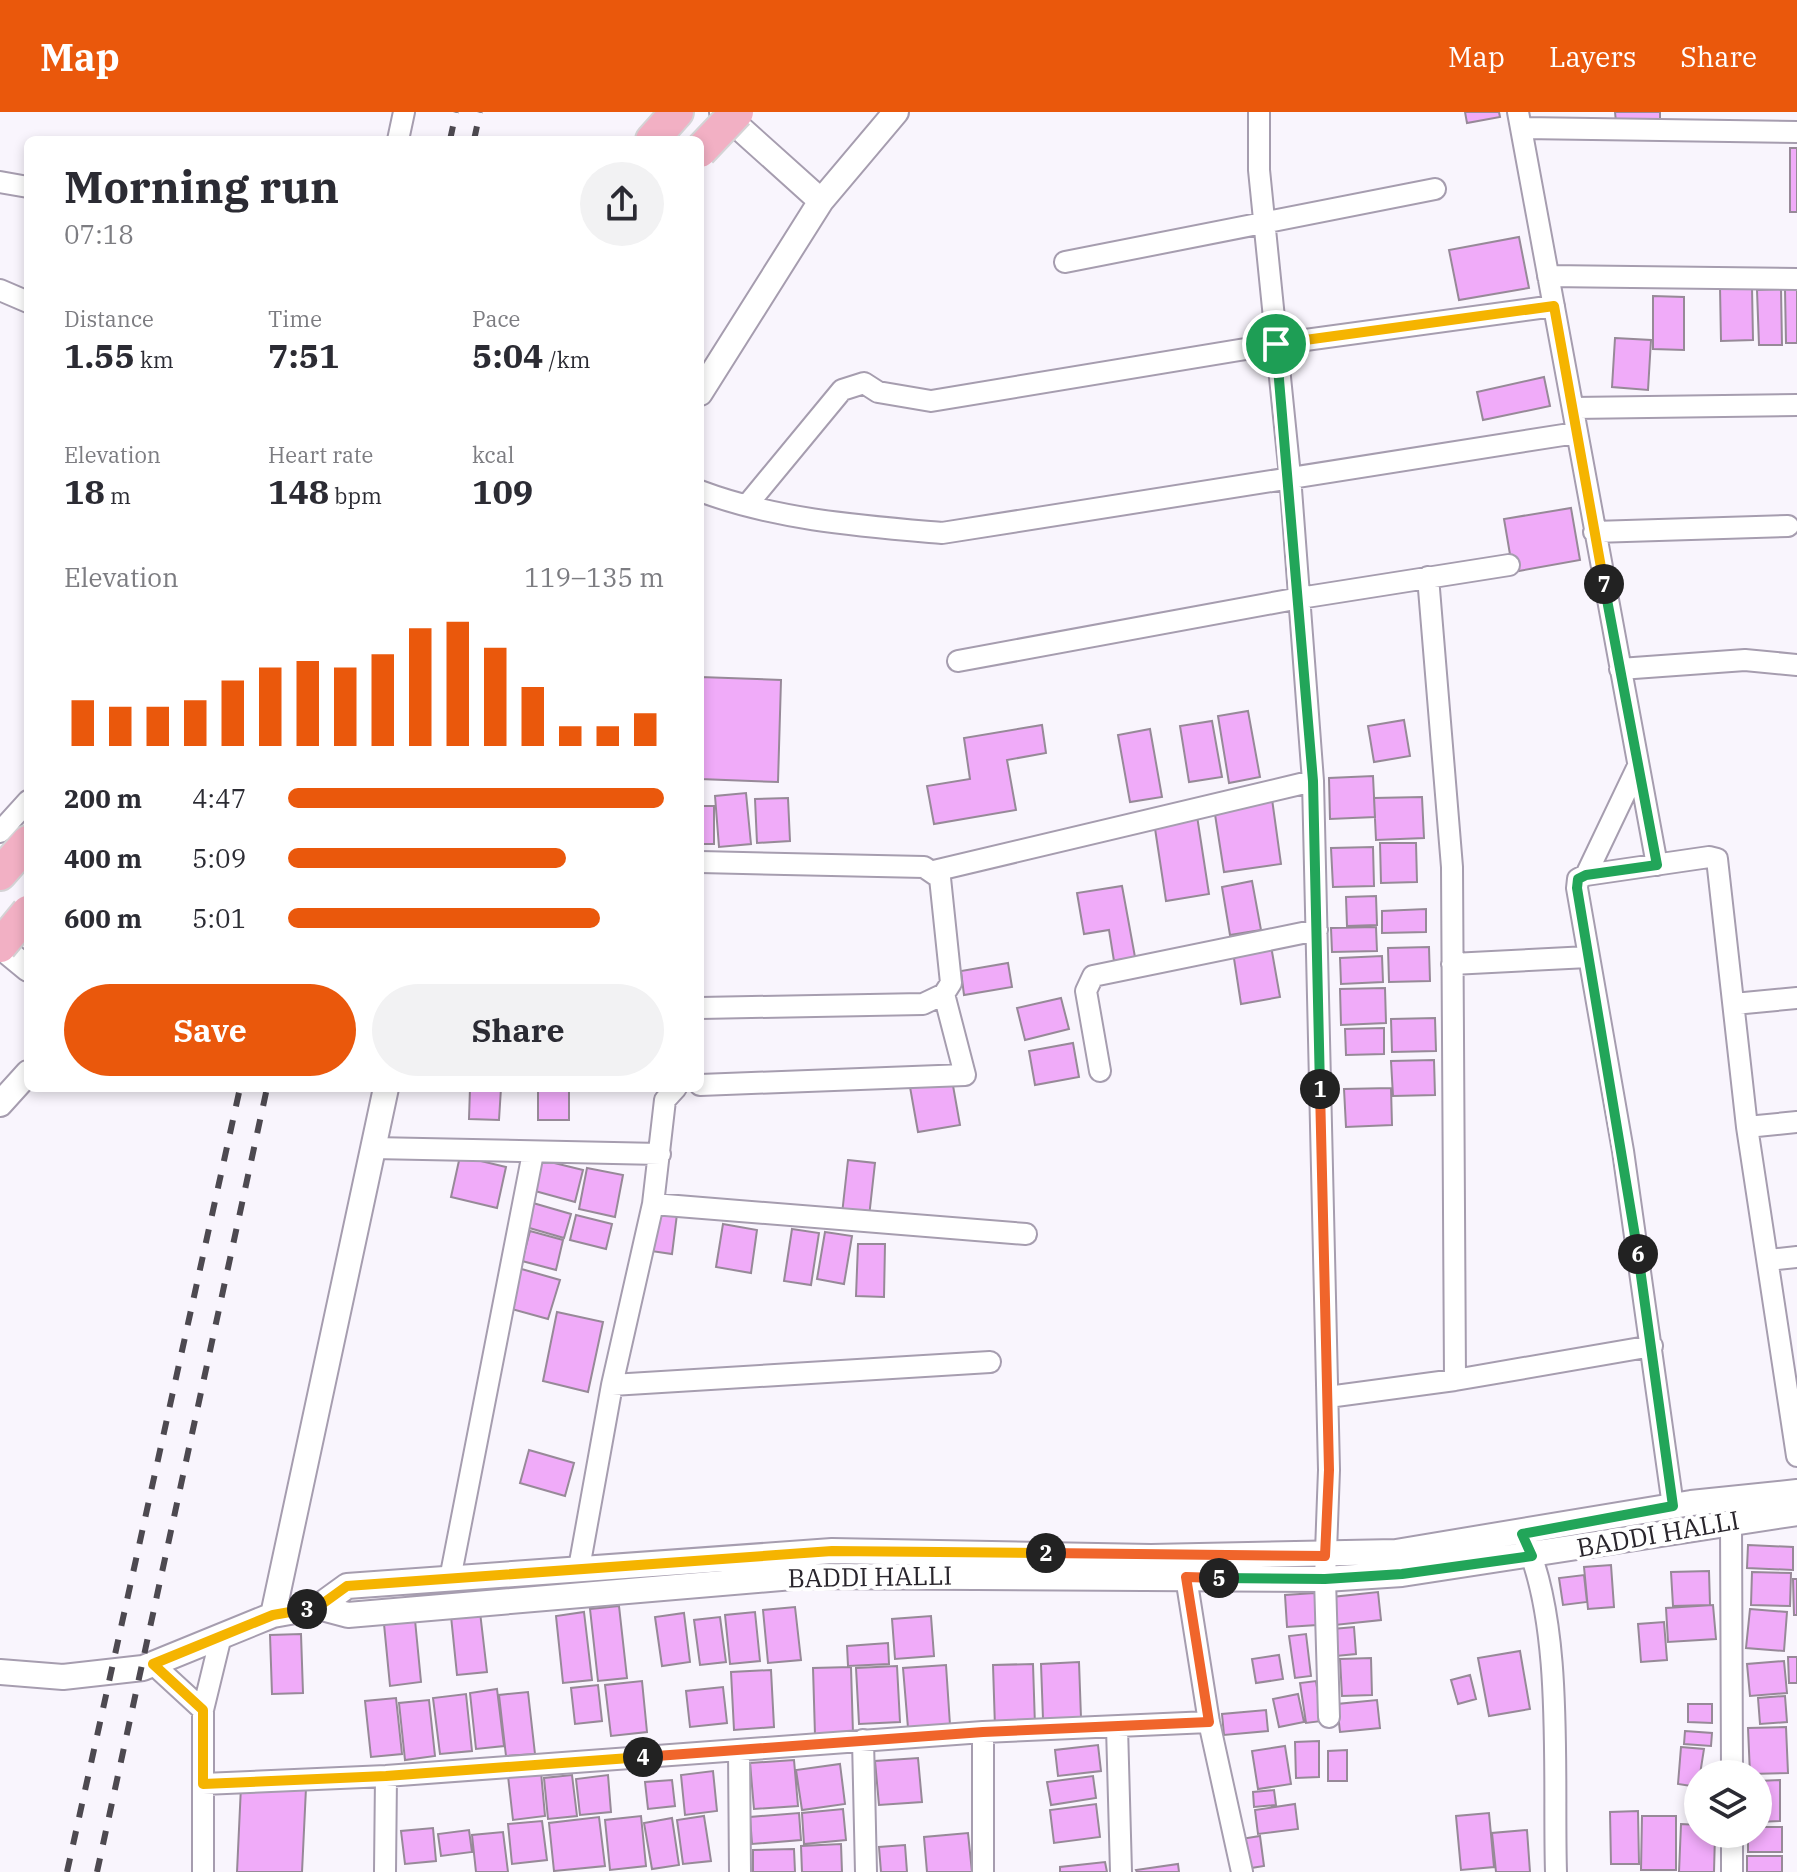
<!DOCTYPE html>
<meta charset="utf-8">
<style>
body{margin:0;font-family:"IBM Plex Serif",serif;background:#f2f2f3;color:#2b2b33;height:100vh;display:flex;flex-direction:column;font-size:30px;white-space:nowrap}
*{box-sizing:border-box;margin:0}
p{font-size:26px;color:#7c7c81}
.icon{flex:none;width:44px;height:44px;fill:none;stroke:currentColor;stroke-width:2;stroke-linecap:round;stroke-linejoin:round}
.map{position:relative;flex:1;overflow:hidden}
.drawer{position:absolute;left:24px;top:24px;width:680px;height:956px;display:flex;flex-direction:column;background:#fff;border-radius:12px;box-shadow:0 4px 12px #0003}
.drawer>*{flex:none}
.buttons{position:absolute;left:1684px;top:1648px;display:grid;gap:16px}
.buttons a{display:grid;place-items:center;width:88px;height:88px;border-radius:50%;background:#fff;box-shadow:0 4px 12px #0003;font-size:40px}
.pin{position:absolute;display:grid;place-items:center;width:68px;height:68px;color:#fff;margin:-34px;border:4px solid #fff;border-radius:50%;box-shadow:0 2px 8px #0007}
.km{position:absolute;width:40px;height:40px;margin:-20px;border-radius:50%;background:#222;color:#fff;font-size:22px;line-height:40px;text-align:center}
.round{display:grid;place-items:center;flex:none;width:84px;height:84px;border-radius:42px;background:#f2f2f3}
.summary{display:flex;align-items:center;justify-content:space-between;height:136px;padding:0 40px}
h1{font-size:44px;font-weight:700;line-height:60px}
.figures{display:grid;grid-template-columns:repeat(3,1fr);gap:12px;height:136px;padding:8px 40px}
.figures div{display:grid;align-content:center}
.figures b{font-size:34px;font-weight:700}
.figures small{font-size:22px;font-weight:400}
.figures p{font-size:22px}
.chart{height:224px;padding:16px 40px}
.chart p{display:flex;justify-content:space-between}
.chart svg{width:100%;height:144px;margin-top:8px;stroke:#ea580c;stroke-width:6}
.primary-button{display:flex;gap:16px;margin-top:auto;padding:16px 40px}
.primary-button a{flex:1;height:92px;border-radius:48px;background:#ea580c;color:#fff;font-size:32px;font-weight:700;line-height:92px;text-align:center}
.primary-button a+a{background:#f2f2f3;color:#2b2b33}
ul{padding:0 40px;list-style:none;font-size:26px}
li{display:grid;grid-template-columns:128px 96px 1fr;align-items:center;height:60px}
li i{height:20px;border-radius:10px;background:#ea580c}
header{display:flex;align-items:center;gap:48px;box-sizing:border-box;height:112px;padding:0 40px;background:#ea580c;color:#fff}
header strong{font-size:38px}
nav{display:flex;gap:44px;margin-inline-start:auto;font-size:28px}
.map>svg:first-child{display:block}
</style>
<header>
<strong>Map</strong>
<nav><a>Map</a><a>Layers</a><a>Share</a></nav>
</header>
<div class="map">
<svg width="1797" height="1760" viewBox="0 0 1797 1760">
<rect width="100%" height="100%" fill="#f9f5fd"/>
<!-- building -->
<path fill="#f0abf9" stroke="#978998" stroke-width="2" d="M1465,0H1499L1500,5L1467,11Z
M1615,0H1660V10H1616Z
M1790,36H1797V100H1790Z
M1519,125L1529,176L1459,188L1449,138Z
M1752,175L1753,228L1721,229L1720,176Z
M1781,177L1782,233H1759L1757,178Z
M1785,177H1797V231H1786Z
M1653,184L1684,185V238L1653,237Z
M1615,226L1651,228L1648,278L1612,275Z
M1544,265L1550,294L1483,308L1477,280Z
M1571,396L1580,448L1513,460L1504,407Z
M700,565L781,568L778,670L700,667Z
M1248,599L1260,665L1229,671L1218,604Z
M1404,608L1410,644L1374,650L1368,614Z
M1212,609L1222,665L1189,670L1180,614Z
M1042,613L1046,641L1007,648L1016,698L934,712L927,674L970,667L964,626Z
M1150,617L1162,685L1130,690L1118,623Z
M1373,664L1375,705L1330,707L1329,666Z
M746,681L751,732L719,735L715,684Z
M1422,685L1424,726L1376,728L1374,686Z
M788,686L790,729L757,731L755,687Z
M1272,687L1281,752L1224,760L1214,696Z
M700,694H714V732H700Z
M1197,704L1209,782L1166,789L1154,710Z
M1380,731H1416L1417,770L1381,771Z
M1373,735L1374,774L1333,775L1331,736Z
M1252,769L1261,818L1230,823L1222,775Z
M1122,774L1135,845L1114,849L1109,818L1084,822L1077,781Z
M1376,784L1377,813L1347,814L1346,785Z
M1426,797V820L1382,821V799Z
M1376,815L1377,839L1332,840L1331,816Z
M1271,834L1280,885L1241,892L1233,840Z
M1429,835L1430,869L1389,870L1388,836Z
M1382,844L1383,870L1341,872L1340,846Z
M1008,851L1012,875L964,883L961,859Z
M1385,876L1386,911L1341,913L1340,877Z
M1061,886L1069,917L1025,928L1017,896Z
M1435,906L1436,939L1392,940L1391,907Z
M1384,916V942L1346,943L1345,917Z
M1073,931L1079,965L1035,973L1029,939Z
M1434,948L1435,983L1393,984L1391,949Z
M952,968L960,1013L918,1020L910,975Z
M470,976H501L499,1008L469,1007Z
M538,976H569V1008H538Z
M1391,976L1392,1013L1346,1015L1344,977Z
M460,1044L506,1055L497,1096L451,1085Z
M542,1048L583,1058L575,1090L535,1079Z
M848,1048L875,1051L869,1105L842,1102Z
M587,1056L623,1063L615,1105L579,1097Z
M533,1091L571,1102L564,1126L526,1115Z
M657,1099L677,1102L672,1142L651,1139Z
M576,1103L612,1112L606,1137L570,1128Z
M723,1112L757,1118L751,1161L716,1155Z
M792,1117L819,1121L811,1173L784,1169Z
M530,1119L563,1128L556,1158L522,1149Z
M825,1120L852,1124L844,1172L817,1167Z
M858,1132H885L884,1185L856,1184Z
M518,1156L560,1168L548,1207L508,1196Z
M557,1200L603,1210L588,1280L543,1269Z
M529,1338L574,1351L565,1384L520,1371Z
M1748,1433L1793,1435V1458L1747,1456Z
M1611,1453L1614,1495L1588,1497L1584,1455Z
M1709,1459L1710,1493L1673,1494L1671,1460Z
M1752,1460L1791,1461L1790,1494L1751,1493Z
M1584,1463L1587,1490L1563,1493L1559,1466Z
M1793,1467H1797V1503H1794Z
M1378,1480L1381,1508L1335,1513L1332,1485Z
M1315,1481L1317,1513L1287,1515L1285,1483Z
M1713,1493L1716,1527L1668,1530L1666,1496Z
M619,1494L627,1566L598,1569L590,1497Z
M795,1495L801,1548L768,1551L763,1498Z
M1750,1497L1787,1500L1784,1539L1746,1536Z
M480,1500L487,1560L457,1563L451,1504Z
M584,1500L592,1568L563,1571L556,1504Z
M755,1500L760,1549L730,1552L725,1503Z
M684,1501L690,1550L662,1554L655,1505Z
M931,1504L934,1544L895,1547L892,1507Z
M720,1505L726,1550L700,1553L694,1508Z
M415,1508L421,1570L390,1574L384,1512Z
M1664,1510L1667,1548L1641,1550L1638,1512Z
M1354,1515L1356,1542L1336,1544L1333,1517Z
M301,1522L303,1581L272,1582L270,1523Z
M1306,1522L1311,1564L1295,1566L1289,1524Z
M888,1531L889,1552L848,1554L847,1534Z
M1520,1539L1530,1597L1489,1604L1478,1546Z
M1279,1543L1283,1567L1256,1571L1252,1547Z
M1788,1545H1797V1571H1789Z
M1371,1546L1372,1583L1342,1584L1340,1547Z
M1784,1549L1787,1581L1750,1584L1747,1552Z
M1079,1550L1081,1606L1043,1607L1041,1552Z
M1033,1552L1035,1614L995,1616L993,1553Z
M946,1553L950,1613L908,1616L903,1556Z
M897,1554L900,1610L859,1612L856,1556Z
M851,1555L853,1622L815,1623L813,1556Z
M771,1558L774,1615L734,1618L731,1560Z
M1470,1563L1476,1587L1458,1592L1451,1568Z
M642,1569L647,1620L611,1624L605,1573Z
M1316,1569L1322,1609L1306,1611L1300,1571Z
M598,1573L602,1609L575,1612L571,1576Z
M723,1575L727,1611L690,1615L686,1579Z
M497,1577L504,1634L476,1637L470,1581Z
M528,1580L535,1642L506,1644L499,1583Z
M466,1582L472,1639L440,1642L433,1586Z
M1298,1582L1304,1610L1279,1615L1273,1587Z
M1785,1584L1787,1610L1760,1612L1758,1586Z
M396,1586L402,1642L371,1645L365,1589Z
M429,1588L435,1644L405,1648L399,1591Z
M1377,1588L1380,1616L1340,1620L1337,1592Z
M1688,1592H1712V1611L1688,1610Z
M1266,1598L1268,1619L1224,1623L1222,1602Z
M1786,1615L1788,1661L1750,1662L1748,1616Z
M1685,1619L1712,1621L1711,1634L1684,1632Z
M1319,1629V1665L1296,1666L1295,1630Z
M1098,1633L1101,1659L1058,1664L1055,1638Z
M1285,1634L1291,1672L1258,1677L1252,1639Z
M1681,1635L1704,1637L1698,1675L1678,1672Z
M1347,1638V1669H1328V1639Z
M918,1646L922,1690L879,1693L875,1649Z
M794,1648L798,1694L754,1697L750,1651Z
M840,1652L845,1692L802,1698L796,1658Z
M713,1659L717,1699L685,1703L681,1663Z
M541,1660L545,1704L513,1708L508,1664Z
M572,1663L577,1704L548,1707L544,1666Z
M608,1663L611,1700L580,1703L576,1667Z
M1093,1664L1096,1686L1051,1693L1047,1670Z
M672,1668L675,1694L648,1697L645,1670Z
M1780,1668V1709L1758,1710V1669Z
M241,1674L306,1676L302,1760H237Z
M1274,1678L1276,1693L1254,1695L1253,1680Z
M1096,1692L1100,1725L1054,1731L1050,1698Z
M1295,1692L1298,1717L1258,1722L1255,1698Z
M843,1697L846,1728L804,1732L802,1701Z
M1638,1699L1639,1752H1611L1610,1700Z
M799,1701L801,1728L752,1732L750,1705Z
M1489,1701L1494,1755L1461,1758L1456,1704Z
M641,1704L646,1754L610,1758L605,1708Z
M704,1704L711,1749L683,1752L677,1708Z
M1642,1704H1676V1758H1641Z
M599,1705L605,1754L554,1759L549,1711Z
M672,1706L679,1753L652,1757L644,1711Z
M542,1709L547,1748L512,1752L508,1712Z
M1681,1712L1698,1713V1722H1715L1714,1760H1679Z
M1758,1715H1782V1740H1748V1722H1758Z
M433,1716L436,1749L405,1752L401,1719Z
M469,1718L472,1740L441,1744L438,1722Z
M1527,1718L1530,1760H1496L1492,1721Z
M503,1720L508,1760H476L472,1723Z
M968,1721L972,1760H927L924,1725Z
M1260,1724L1264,1754L1245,1757L1241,1727Z
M841,1732L842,1760H802L801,1734Z
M905,1733L907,1760H881L879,1735Z
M794,1737L795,1760H753V1738Z
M1747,1744H1782V1760H1747Z
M1105,1750L1107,1760H1060V1755Z
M1178,1752L1179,1760H1137L1136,1758Z"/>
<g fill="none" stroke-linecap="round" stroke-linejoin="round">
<!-- minor casing -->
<g stroke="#a69daf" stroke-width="24">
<path id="minor" d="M1259,0V58L1290,364L1313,669L1329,1358L1325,1467L1329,1605
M1518,0L1657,753
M1521,16L1797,20
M398,28L404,0
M0,70L28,75
M1065,150L1435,77
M1548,164L1797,167
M0,178L28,190
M1573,296L1797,293
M700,379C777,408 861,414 942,421L1576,321
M747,393L842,278L864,271L878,280L931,289L1276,232L1554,194
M1594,420L1788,414
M1428,465L1452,755L1455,1268
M958,549L1300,486L1509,453
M1620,557L1745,548L1797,553
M0,720L28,689
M700,750L924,755L940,766L951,871L944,882L923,892L700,896
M934,759L1313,669
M1586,763L1638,654
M1452,852L1588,845
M1734,892L1797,886
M1100,959L1086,879L1093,864L1317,818
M700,973L965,963L944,882
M1747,1015L1797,1010
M373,1036L660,1042
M653,1092L1026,1122
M1769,1148L1797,1145
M612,1273L990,1250
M1328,1285L1455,1268L1652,1234
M1673,1394L1623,1039L1577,776L1578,767L1586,763L1709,745L1717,747L1747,1015L1797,1344
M1731,1409L1732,1662
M1525,1428C1564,1515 1553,1663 1556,1760
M579,1456L612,1273L653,1092L665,988L676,976
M1186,1465L1209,1610L1242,1760
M450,1467L533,1041
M153,1552L203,1598
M1117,1615L1121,1760
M983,1620V1760
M863,1628L866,1760
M739,1638L740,1760
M203,1672L386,1664L983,1620L1209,1610
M203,1760V1598L221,1524
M385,1760L386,1664
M1732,1760V1722"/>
</g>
<!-- tertiary casing -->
<g stroke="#a69daf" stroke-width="28">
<path id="tertiary" d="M722,0L821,89
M700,281L821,89L896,0
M0,834L28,857
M0,992L28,961
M318,1495L347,1474L832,1439L1151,1445L1396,1440L1691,1391L1797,1380
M273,1503L386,976
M0,1560L63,1565L143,1556L273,1503L318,1495L348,1503L804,1464L1325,1467L1402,1462L1797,1401"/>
</g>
<!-- trunk casing -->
<g stroke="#d4d3d5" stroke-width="36">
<path id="trunk" d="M652,28L677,0
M0,762L28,730"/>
</g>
<!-- minor -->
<use href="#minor" stroke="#fff" stroke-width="20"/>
<!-- tertiary -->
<use href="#tertiary" stroke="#fff" stroke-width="24"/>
<!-- trunk -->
<use href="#trunk" stroke="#f2b0c4" stroke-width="32"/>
<!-- rail -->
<path stroke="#4d4950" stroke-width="6" stroke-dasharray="14 14" stroke-linecap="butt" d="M450,28L456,0
M474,28L480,0
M67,1760L240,976
M97,1760L267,976"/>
<!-- trunk-bridge casing -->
<g stroke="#d4d3d5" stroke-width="36" stroke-linecap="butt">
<path id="trunk-bridge" d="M700,39L737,0
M0,834L28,800"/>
</g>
<!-- trunk-bridge -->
<use href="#trunk-bridge" stroke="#f2b0c4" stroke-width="32"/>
</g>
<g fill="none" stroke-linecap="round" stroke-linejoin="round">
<!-- split-1 casing -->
<g stroke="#fff" stroke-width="16">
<path id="split-1" d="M1276,232L1313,669L1320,977"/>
</g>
<!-- split-2 casing -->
<g stroke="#fff" stroke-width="16">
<path id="split-2" d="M1046,1441L1325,1444L1329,1358L1320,977"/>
</g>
<!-- split-3 casing -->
<g stroke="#fff" stroke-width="16">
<path id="split-3" d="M307,1497L318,1495L347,1474L832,1439L1046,1441"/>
</g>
<!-- split-4 casing -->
<g stroke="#fff" stroke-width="16">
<path id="split-4" d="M307,1497L273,1503L153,1552L203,1598V1672L386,1664L643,1645"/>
</g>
<!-- split-5 casing -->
<g stroke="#fff" stroke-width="16">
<path id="split-5" d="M643,1645L983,1620L1209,1610L1186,1465L1219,1466"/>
</g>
<!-- split-6 casing -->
<g stroke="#fff" stroke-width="16">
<path id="split-6" d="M1219,1466L1325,1467L1402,1462L1532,1444L1522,1422L1673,1394L1638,1142"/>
</g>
<!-- split-7 casing -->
<g stroke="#fff" stroke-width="16">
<path id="split-7" d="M1604,472L1657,753L1586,763L1578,767L1577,776L1638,1142"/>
</g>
<!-- split-8 casing -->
<g stroke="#fff" stroke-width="16">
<path id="split-8" d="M1276,232L1554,194L1604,472"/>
</g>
<!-- split-1 -->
<use href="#split-1" stroke="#22a559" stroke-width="10"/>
<!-- split-2 -->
<use href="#split-2" stroke="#f0652b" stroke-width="10"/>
<!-- split-3 -->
<use href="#split-3" stroke="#f5b400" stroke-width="10"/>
<!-- split-4 -->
<use href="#split-4" stroke="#f5b400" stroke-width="10"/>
<!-- split-5 -->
<use href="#split-5" stroke="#f0652b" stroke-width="10"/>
<!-- split-6 -->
<use href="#split-6" stroke="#22a559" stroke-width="10"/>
<!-- split-7 -->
<use href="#split-7" stroke="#22a559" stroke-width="10"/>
<!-- split-8 -->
<use href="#split-8" stroke="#f5b400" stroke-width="10"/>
</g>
<g text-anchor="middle" stroke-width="8" stroke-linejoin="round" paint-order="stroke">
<!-- street labels -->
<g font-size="26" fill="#29252c" stroke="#fff">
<text transform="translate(1658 1422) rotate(-10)" y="9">BADDI HALLI</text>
<text transform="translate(870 1465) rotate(-1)" y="9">BADDI HALLI</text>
</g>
</g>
</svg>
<div class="buttons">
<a><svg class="icon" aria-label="layers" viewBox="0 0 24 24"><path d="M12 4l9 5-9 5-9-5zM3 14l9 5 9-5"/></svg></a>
</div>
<div class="pin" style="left:1276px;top:232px;background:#1e9e55"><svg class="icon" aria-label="arrive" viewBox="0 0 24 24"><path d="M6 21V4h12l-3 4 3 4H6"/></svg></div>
<b class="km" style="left:1320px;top:977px">1</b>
<b class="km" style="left:1046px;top:1441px">2</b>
<b class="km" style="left:307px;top:1497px">3</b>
<b class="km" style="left:643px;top:1645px">4</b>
<b class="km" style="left:1219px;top:1466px">5</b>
<b class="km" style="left:1638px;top:1142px">6</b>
<b class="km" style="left:1604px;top:472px">7</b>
<section class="drawer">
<div class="summary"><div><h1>Morning run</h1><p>07:18</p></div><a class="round"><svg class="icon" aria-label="share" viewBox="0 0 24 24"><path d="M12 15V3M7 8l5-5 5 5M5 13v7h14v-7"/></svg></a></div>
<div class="figures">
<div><p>Distance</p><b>1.55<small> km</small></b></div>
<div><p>Time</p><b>7:51</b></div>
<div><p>Pace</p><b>5:04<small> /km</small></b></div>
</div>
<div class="figures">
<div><p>Elevation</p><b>18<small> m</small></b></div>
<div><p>Heart rate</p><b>148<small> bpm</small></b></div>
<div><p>kcal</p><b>109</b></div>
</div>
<div class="chart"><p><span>Elevation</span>119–135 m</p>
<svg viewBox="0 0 160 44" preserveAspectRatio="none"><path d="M5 44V30M15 44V32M25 44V32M35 44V30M45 44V24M55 44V20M65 44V18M75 44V20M85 44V16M95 44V8M105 44V6M115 44V14M125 44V26M135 44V38M145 44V38M155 44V34"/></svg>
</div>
<ul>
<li><b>200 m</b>4:47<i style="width:100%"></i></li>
<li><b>400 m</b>5:09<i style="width:74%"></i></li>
<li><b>600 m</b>5:01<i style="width:83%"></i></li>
</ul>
<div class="primary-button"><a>Save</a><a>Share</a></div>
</section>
</div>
